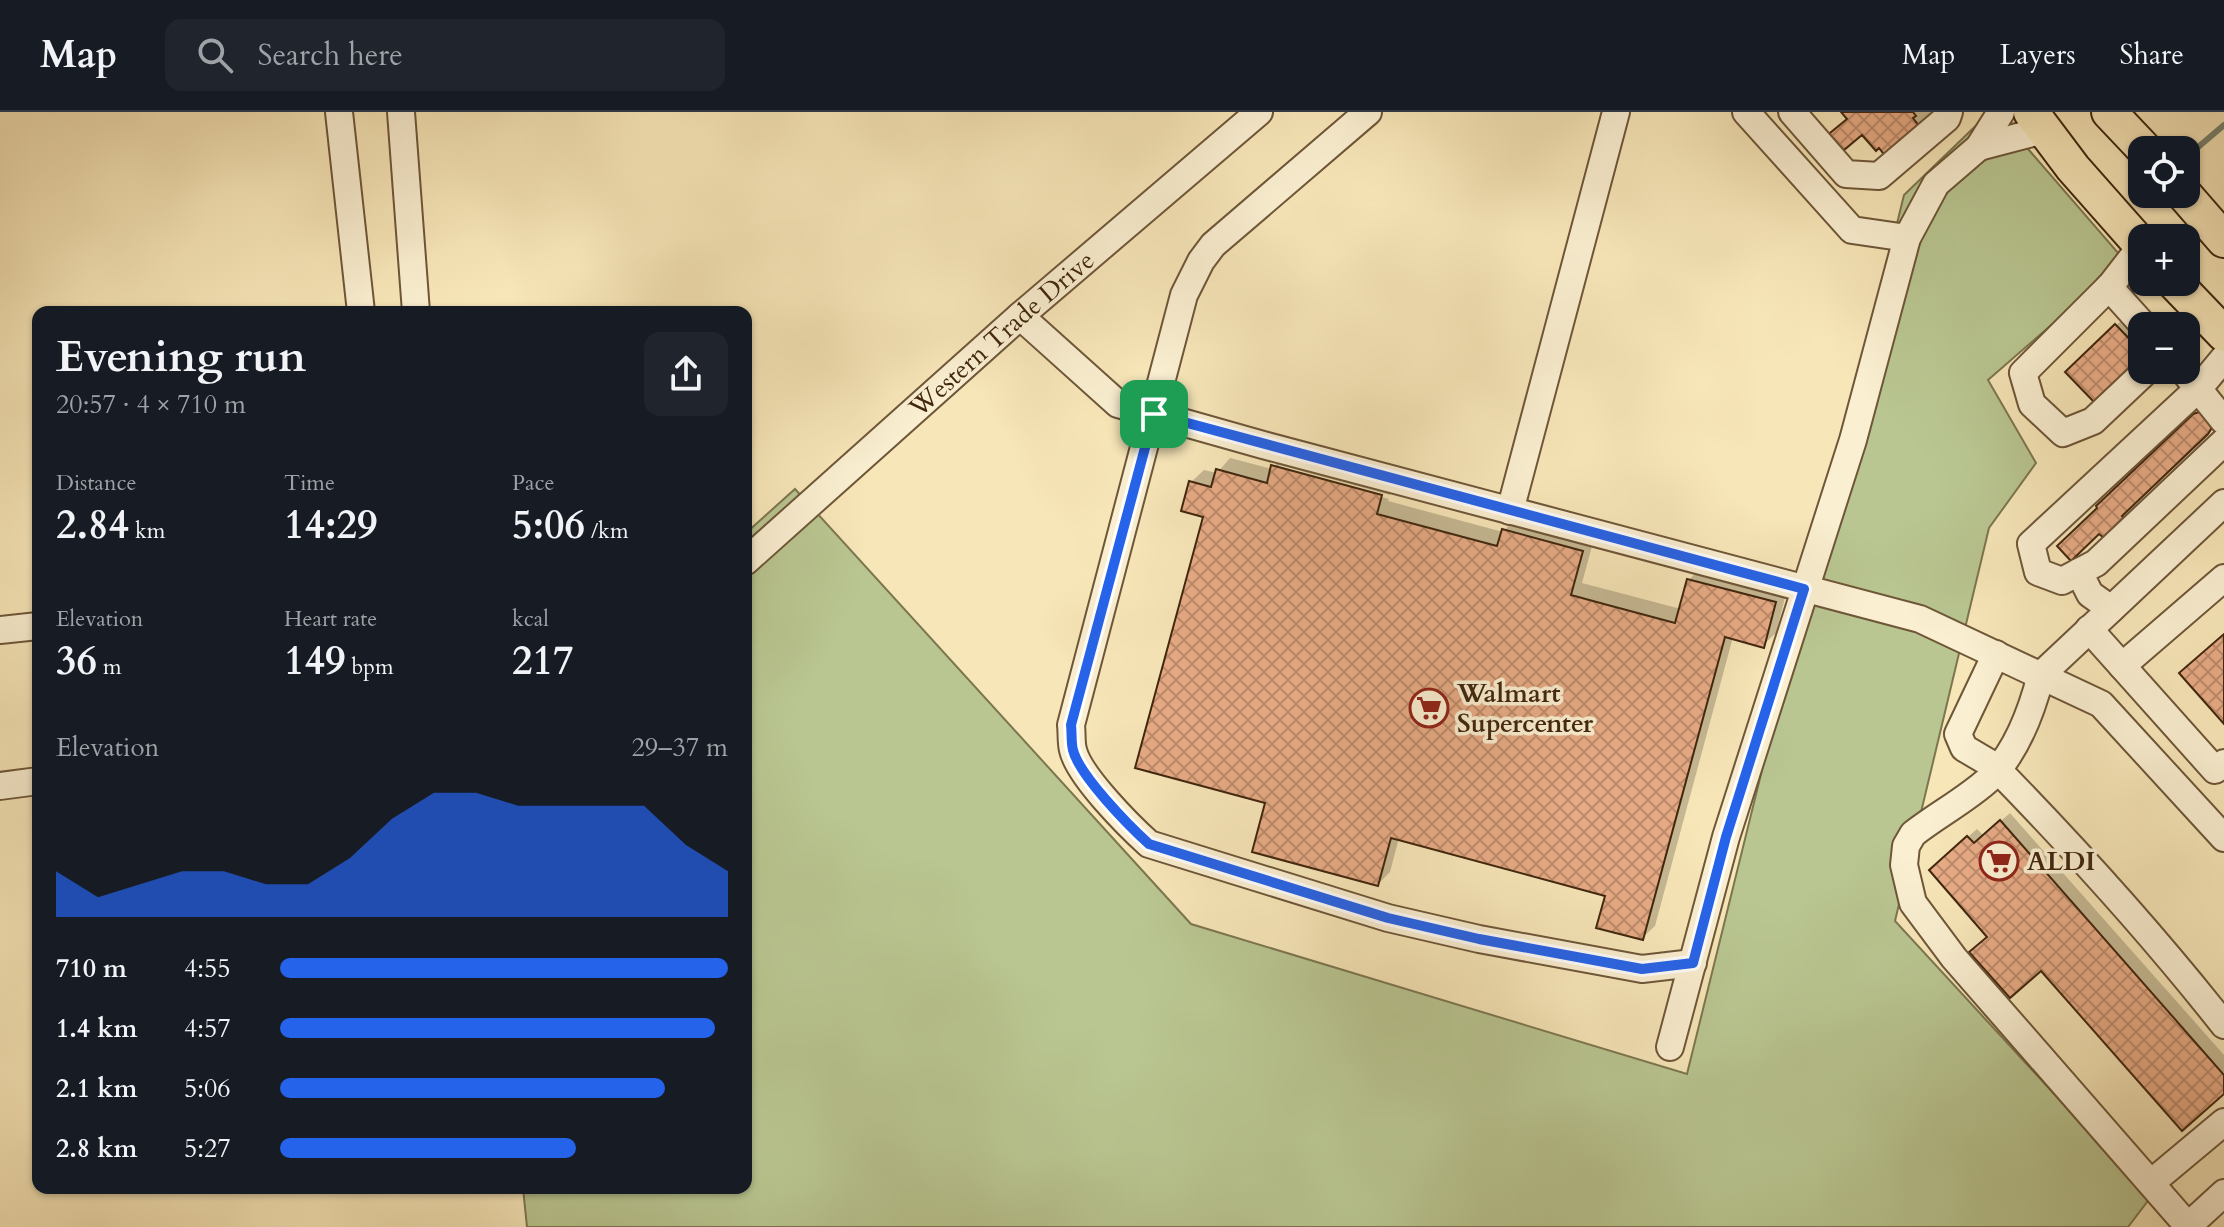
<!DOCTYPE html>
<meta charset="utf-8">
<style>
body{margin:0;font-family:Cardo,serif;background:#20242c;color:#f1f3f6;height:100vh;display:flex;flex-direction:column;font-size:30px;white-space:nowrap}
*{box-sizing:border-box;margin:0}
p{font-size:26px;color:#9ea1a6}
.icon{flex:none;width:44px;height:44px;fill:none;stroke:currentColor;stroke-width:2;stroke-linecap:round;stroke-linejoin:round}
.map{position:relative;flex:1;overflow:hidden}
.panel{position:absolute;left:32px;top:194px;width:720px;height:888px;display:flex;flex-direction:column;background:#171b24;border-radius:16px;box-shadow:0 2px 6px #0004}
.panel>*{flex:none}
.controls{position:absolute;left:2128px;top:24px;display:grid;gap:16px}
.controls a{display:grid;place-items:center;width:72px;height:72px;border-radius:16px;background:#171b24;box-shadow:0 2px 6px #0004;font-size:40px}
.pin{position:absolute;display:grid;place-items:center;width:68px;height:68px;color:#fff;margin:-34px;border-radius:16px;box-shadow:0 4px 12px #0006}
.round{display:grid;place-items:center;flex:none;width:84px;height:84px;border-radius:16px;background:#20242c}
.headline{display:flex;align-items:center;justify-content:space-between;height:136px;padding:0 24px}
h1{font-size:44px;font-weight:800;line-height:60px}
.stats{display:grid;grid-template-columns:repeat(3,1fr);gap:12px;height:136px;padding:8px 24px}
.stats div{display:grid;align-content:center}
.stats b{font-size:40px;font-weight:800}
.stats small{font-size:22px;font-weight:400}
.stats p{font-size:22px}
.chart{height:224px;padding:16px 24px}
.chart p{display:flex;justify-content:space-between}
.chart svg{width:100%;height:144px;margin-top:8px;fill:#2563eb;opacity:.7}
ul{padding:0 24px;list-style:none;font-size:26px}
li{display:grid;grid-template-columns:128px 96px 1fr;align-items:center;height:60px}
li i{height:20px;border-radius:10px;background:#2563eb}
header{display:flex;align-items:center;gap:48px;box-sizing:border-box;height:112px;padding:0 40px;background:#171b24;border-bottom:2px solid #363941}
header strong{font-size:38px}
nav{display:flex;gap:44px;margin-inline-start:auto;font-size:28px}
.search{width:560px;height:72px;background:#20242c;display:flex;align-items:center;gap:20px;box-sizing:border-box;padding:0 28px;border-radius:16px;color:#9ea1a6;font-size:30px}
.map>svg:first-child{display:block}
</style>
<header>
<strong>Map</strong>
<div class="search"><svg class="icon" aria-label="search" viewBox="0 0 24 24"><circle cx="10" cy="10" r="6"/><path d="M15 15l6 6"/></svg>Search here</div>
<nav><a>Map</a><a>Layers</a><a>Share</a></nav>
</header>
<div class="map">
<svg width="2224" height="1115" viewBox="0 0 2224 1115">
<defs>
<pattern id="building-cross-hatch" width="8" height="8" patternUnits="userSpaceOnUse" patternTransform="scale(2)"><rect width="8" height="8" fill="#e7ab85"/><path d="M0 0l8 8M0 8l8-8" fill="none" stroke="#bd8b6b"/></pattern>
</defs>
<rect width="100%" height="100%" fill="#f7e6b8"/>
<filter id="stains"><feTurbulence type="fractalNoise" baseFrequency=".0025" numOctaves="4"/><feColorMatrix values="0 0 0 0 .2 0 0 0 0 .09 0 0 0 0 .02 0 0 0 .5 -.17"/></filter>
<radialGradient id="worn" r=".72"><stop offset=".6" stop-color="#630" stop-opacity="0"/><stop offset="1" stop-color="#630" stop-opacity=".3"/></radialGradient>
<!-- green -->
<path fill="#b9c691" stroke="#7c7650" stroke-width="2" d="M1990,0H1996L2125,149L1988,268L2036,351L1989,416L1895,809L2150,1086L2128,1115H527L523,1076H746V421L795,377L1191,812L1687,962L1904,83Z"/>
<!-- shadow -->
<path fill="#0003" d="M1844,0H1930V1L1918,13L1849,6Z
M2126,204L2142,222V245L2068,260Z
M2208,290L2220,307L2133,391L2136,393L2104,424L2099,419L2060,434Z
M1286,342L1393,371L1390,383L1279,353V357L1389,387L1388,389L1503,420L1516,406L1594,427L1582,471L1681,497L1689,468L1701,455L1787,478L1776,521L1763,533L1733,525L1655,814L1642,826L1608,782L1399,726L1390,760L1378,772L1268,689L1205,403L1191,370L1204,358L1217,361L1230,346L1272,357Z
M2010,701L2224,943V980L2041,856L1989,824L1940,749L1977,717L1984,724Z"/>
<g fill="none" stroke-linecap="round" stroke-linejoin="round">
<!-- stream -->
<path stroke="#788270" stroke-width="6" d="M2190,42L2224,13"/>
</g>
<!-- building -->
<path fill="url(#building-cross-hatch)" stroke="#40260e" stroke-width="2" d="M1841,0H1913L1916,4L1913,6L1919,14L1886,45L1879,36L1876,39L1862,23L1838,43L1824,26L1847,7Z
M2115,212L2142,240V248L2096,292L2065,260Z
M2199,300L2204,301L2213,314L2208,322L2122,404L2125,407L2104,426L2099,422L2071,449L2057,434L2097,396L2096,394L2193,302Z
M1271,353L1382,383L1377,402L1497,434L1502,417L1583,439L1571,483L1604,492L1675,511L1687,467L1776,490L1764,536L1725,525L1643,828L1596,816L1605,784L1391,726L1378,774L1252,740L1265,691L1135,656L1203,405L1181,399L1189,369L1211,375L1216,357L1267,371Z
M2224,522V612L2179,561Z
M2000,708L2224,963V982L2182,1019L2041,859L2010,886L1969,840L1987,825L1929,758L1967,724L1974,731Z"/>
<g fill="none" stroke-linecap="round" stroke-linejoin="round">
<!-- minor casing -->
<g stroke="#6e5638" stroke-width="30">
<g id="minor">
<path d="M339,0L361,200"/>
<path d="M401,0L416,200"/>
<path d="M1368,0L1213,133L1201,149L1184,183L1071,613C1072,621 1071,631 1073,638C1079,664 1129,714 1149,732L1388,806L1479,827L1642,857L1693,851"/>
<path d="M1746,0L1852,118L1907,126"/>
<path d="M1792,0L1846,62L1879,64L1947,6L1949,0"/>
<path d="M1979,35L2044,18"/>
<path d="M2142,133L2111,173L2023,261L2032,292L2063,321L2093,309L2147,258"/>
<path d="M2109,175L2144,214"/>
<path d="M1020,204L1118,292L1263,333L1920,507L2101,592L2224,726"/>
<path d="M2224,246L2199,276L2031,432L2038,460L2062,469L2096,451L2224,330"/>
<path d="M2183,258L2224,309"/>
<path d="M1510,399L1616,0"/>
<path id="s1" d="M746,449L1020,204L1259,0"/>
<path d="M2079,460L2090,482L2111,497"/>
<path d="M2089,517L2215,658L2224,651"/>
<path d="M0,518L38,514"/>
<path d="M1996,542L1958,622L1964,636L1998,656"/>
<path d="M2122,554L2224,466"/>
<path d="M1997,657C2077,739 2153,823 2224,913"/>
<path d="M0,674L38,669"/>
<path d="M1670,935L1726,725L1853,328L1907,126L1936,72L1979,35L2001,0"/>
<path d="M2151,1071L2224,1010"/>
<path d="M2188,1114L1954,846L1913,791L1904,753L1906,734L1913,722C1937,703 1966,688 1989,667C2016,641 2032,598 2041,563L2224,391"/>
<path d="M2187,1115L2224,1081"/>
</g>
</g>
<!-- major casing -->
<g stroke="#40260e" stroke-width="38">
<path id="major" d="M2031,0L2073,56L2142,134
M2109,0L2145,38
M2184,82L2224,128
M2174,170L2224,222"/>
</g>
<!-- minor -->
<use href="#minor" stroke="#faefd1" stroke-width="26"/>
<!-- major -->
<use href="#major" stroke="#f7e6b8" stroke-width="34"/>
</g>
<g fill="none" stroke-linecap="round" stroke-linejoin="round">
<!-- route casing -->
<g stroke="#fff" stroke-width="16">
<path id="route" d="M1154,302L1804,477L1726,725L1693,851L1642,857L1479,827L1388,806L1149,732C1129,714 1079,663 1073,638C1071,631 1072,621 1071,613Z"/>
</g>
<!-- route -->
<use href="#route" stroke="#2563eb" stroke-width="10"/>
</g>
<!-- icons -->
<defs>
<g id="supermarket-ring" transform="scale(2)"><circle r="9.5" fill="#faefd1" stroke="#8f2418" stroke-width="1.5"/><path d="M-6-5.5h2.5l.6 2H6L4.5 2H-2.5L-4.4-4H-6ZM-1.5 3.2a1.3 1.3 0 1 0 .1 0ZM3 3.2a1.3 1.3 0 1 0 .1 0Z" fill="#8f2418"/></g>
</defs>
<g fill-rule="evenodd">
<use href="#supermarket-ring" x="1429" y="596"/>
<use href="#supermarket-ring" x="1999" y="749"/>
</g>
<g text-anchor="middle" stroke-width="7" stroke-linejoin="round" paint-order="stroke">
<!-- street labels -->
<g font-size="26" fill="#40260e" stroke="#faefd1">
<text dy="9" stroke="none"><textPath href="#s1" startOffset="342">Western Trade Drive</textPath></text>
</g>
<!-- poi labels -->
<g font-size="26" font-weight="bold" fill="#40260e" stroke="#faefd1" text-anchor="start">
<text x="1457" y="590">Walmart<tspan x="1457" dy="30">Supercenter</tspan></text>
<text x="2027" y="758">ALDI</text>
</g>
</g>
<rect width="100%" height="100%" filter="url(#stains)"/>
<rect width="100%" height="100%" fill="url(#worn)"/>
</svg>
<div class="controls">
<a><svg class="icon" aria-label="locate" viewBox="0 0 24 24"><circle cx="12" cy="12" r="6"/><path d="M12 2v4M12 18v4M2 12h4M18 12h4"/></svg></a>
<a>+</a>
<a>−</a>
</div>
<div class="pin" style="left:1154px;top:302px;background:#1e9e55"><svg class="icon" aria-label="arrive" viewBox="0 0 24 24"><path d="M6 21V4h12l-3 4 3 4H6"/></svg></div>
<section class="panel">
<div class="headline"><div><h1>Evening run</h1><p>20:57 · 4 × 710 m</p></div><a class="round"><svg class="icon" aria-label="share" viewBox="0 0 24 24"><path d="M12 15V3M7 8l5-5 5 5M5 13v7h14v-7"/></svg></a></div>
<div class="stats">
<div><p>Distance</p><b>2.84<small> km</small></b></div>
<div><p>Time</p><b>14:29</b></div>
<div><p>Pace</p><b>5:06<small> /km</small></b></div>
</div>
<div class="stats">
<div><p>Elevation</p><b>36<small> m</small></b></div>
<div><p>Heart rate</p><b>149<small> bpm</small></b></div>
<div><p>kcal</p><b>217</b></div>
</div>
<div class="chart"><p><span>Elevation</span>29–37 m</p>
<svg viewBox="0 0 160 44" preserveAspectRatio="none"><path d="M0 44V30L10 38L20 34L30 30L40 30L50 34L60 34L70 26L80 14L90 6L100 6L110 10L120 10L130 10L140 10L150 22L160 30V44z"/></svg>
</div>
<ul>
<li><b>710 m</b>4:55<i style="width:100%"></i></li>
<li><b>1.4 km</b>4:57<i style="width:97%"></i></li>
<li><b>2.1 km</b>5:06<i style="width:86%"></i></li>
<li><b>2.8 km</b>5:27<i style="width:66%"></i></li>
</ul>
</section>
</div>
